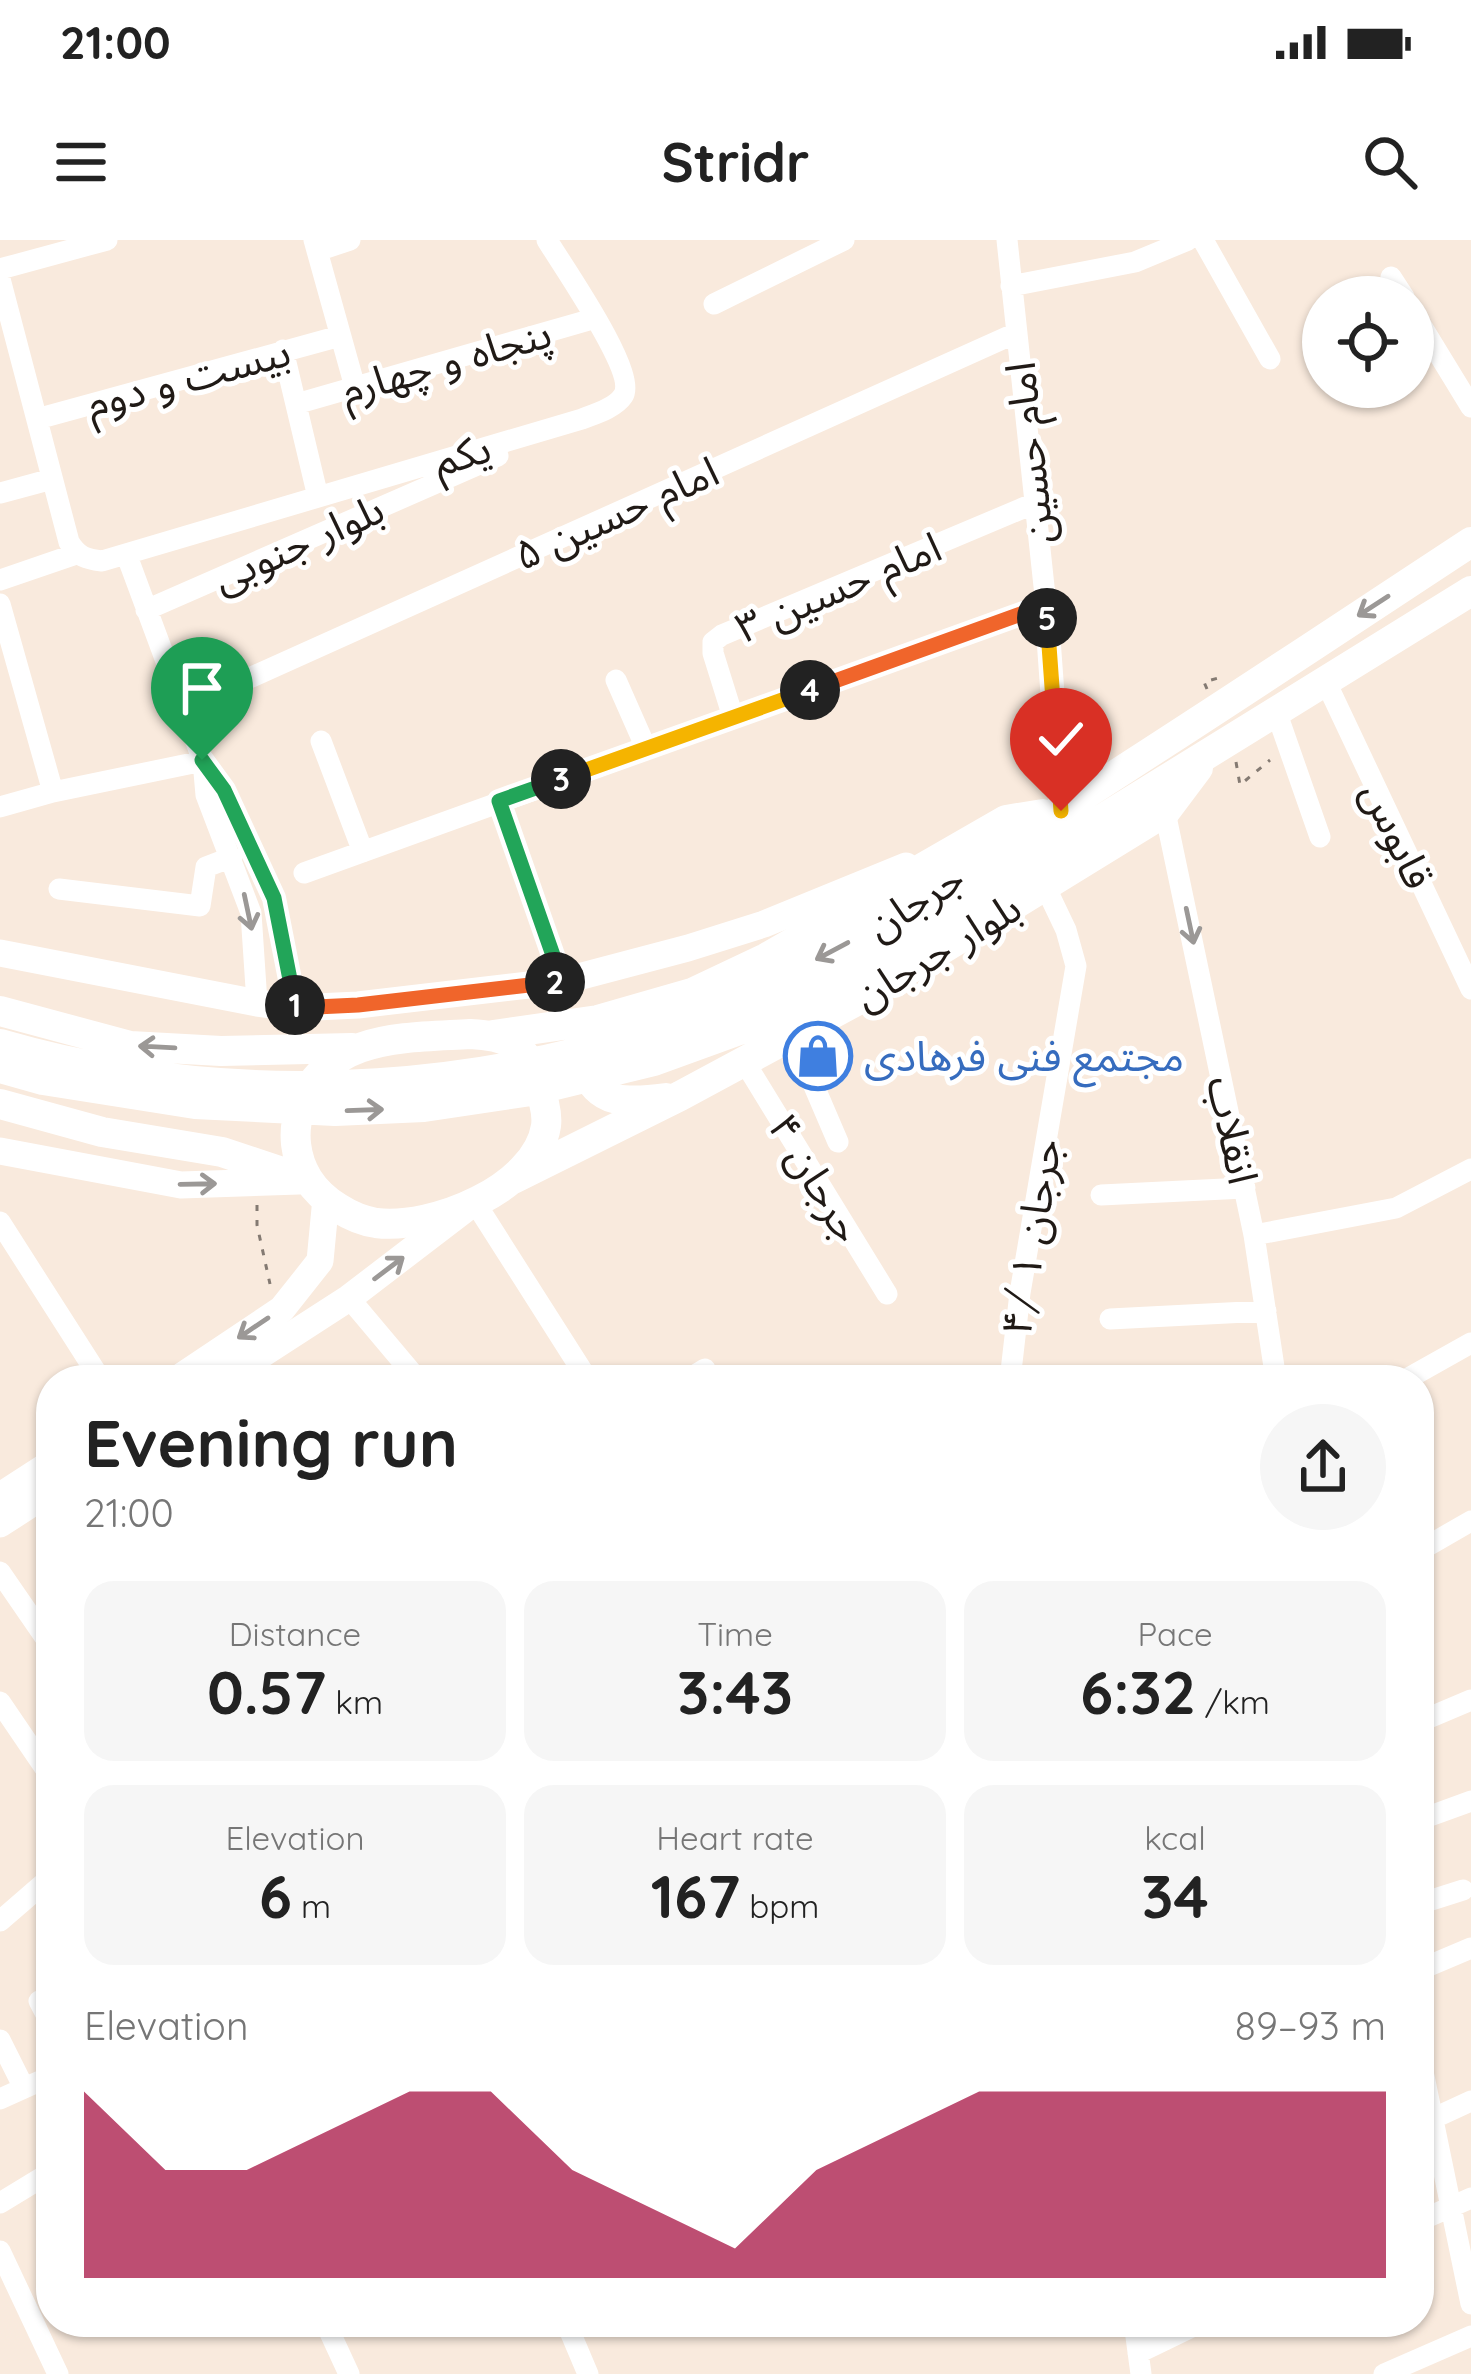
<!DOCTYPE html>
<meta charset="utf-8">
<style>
body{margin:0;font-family:Quicksand,"Noto Sans Arabic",sans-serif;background:#f6f6f6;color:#222;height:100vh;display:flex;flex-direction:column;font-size:45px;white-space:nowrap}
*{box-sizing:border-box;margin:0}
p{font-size:39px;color:#767676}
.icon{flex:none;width:66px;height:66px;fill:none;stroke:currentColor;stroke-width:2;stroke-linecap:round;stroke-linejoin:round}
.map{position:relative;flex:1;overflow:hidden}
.drawer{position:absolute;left:36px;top:1125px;width:1398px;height:972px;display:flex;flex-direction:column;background:#fff;border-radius:48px;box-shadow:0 3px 9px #0004}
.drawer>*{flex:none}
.tools{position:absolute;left:1302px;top:36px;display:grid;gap:24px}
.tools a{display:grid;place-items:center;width:132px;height:132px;border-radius:50%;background:#fff;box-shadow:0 3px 9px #0004;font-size:60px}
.pin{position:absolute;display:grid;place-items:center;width:102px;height:102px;color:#fff;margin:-123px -51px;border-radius:50% 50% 50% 0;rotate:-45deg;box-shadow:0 0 12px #0007}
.pin .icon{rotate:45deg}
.km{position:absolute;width:60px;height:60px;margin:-30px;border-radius:50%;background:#222;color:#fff;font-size:33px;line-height:60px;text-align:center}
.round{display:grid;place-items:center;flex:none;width:126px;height:126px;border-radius:63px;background:#f6f6f6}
.head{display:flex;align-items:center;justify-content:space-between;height:204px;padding:0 48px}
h1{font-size:66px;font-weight:800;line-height:90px}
.stats{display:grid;grid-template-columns:repeat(3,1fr);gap:18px;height:204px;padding:12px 48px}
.stats div{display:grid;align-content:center;border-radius:30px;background:#f6f6f6;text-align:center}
.stats b{font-size:60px;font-weight:800}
.stats small{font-size:33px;font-weight:400}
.stats p{font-size:33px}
.chart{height:336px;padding:24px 48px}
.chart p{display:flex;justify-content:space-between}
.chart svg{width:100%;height:216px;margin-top:12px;fill:#a20437;opacity:.7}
.status{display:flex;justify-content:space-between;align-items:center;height:84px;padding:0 60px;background:#fff;direction:ltr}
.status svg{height:33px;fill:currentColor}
header{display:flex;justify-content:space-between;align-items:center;height:156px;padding:0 48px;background:#fff;font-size:54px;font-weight:800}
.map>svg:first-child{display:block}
</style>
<div class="status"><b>21:00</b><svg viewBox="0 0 49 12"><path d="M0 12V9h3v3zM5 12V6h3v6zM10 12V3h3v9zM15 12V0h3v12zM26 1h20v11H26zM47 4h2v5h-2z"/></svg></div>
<header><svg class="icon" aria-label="menu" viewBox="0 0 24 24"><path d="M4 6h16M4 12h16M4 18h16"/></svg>Stridr<svg class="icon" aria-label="search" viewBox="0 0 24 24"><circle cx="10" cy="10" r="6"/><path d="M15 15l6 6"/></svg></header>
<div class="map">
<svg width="1471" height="2134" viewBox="0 0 1471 2134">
<rect width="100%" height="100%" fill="#f9eadd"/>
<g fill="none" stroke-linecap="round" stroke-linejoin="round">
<!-- path -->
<path stroke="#847a72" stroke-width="3" stroke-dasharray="6 9" stroke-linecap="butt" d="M1207,449L1204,442L1222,437
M1236,522L1240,545L1270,520
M257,965V985L270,1044"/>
<!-- minor -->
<path stroke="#fff" stroke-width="21" d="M314,0L355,147
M1007,0L1046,365L1061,571
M1203,0L1270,119
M317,11L350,0
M0,29L107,0
M1391,37L1404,57
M0,39L69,302C78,317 86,319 102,321L582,179C595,174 615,168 623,156C638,133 562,25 547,0
M1011,46L1135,22L1188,0
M714,64L844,0
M1413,72L1471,167
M283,110L318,257
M296,164L596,78
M37,179L340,96
M0,253L52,239
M127,316L203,521L206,555L251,673L257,763
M0,340L76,314
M0,364L53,552
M146,370L498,216
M616,440L646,508
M1325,440L1471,749
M216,453L1016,93
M1276,471L1320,597
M733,477L713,413V402L722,395L1035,263
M321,501L363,612
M203,521L224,549L274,658L295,768
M499,561L563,741
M0,567L53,552L203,521
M1165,572L1254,995L1276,1140
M304,633L1046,365
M59,649L200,666L206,627L232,617
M788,798L814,846L838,902
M744,821L887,1054
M1101,955L1245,948
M476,964L588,1140
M0,982L101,1140
M1254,995L1396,968L1471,929
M349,1058L418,1140
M1110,1079L1266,1071
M687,1140L705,1129
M1010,1140L1020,1053L1076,726L1066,690L1045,646
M1405,1140L1471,1103
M1419,1311L1471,1281
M0,1332L51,1406
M0,1462L51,1537
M1419,1482L1471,1460
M1419,1580L1471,1561
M1419,1664L1463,1650
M0,1681L51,1637
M1419,1730L1471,1708
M39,1761L51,1784
M0,1800L24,1848
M1419,1812L1471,2064
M0,1859L51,1836
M1419,1885L1471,1861
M0,1963L51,1932
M1419,1981L1471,1958
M0,2011L58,2134
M325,2082L349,2134
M566,2082L588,2134
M1134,2082L1141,2134
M1138,2113L1202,2082
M1384,2134L1471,2096"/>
<!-- major -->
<path stroke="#fff" stroke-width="27" d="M0,713L257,763L295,768L358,765L563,741L688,708L764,684L906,626
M0,911L181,945L299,941
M176,1140L282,1069L320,1021L326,958
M222,1140L349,1058L464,970
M0,1256L51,1223
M0,1284L51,1251"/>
<!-- highway -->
<path stroke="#fff" stroke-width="30" d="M0,771L130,806L221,811L352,808
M470,794C508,796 525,803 537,841C542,854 548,872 546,886C536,949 432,990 376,983C351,979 322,961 308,939C295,918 292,892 300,869C325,794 403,798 470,794Z
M493,795L598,780L692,753L766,718L1006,580L1043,574
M0,804C240,874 518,855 747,755C833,718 911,663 991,614C1153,513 1311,407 1471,302
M583,824C596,866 629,863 666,858
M0,828L43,840L195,864L335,871L424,867L531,851L654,821L745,788L855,732L1471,351
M0,864L102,892L222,912L309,941
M513,939L680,856L871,753L1165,572L1198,528"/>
</g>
<!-- one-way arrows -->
<defs><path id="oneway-shaft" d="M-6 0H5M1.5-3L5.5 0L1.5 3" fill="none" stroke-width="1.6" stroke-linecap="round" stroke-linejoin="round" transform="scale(3)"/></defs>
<g stroke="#9b9896">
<use href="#oneway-shaft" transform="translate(1373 366) rotate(147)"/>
<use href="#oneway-shaft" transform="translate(248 672) rotate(78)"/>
<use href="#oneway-shaft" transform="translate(1190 686) rotate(78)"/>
<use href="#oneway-shaft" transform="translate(832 711) rotate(152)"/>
<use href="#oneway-shaft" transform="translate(157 807) rotate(-177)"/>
<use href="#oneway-shaft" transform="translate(365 870) rotate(-2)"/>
<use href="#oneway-shaft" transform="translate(198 944) rotate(-1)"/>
<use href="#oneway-shaft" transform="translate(389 1028) rotate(-37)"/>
<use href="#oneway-shaft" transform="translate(253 1088) rotate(146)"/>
</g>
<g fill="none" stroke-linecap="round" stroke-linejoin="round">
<!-- split-1 casing -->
<g stroke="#fff" stroke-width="24">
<path id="split-1" d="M202,520L224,550L274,658L295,765"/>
</g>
<!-- split-2 casing -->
<g stroke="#fff" stroke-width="24">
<path id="split-2" d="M295,765V768L358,765L555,742"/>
</g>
<!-- split-3 casing -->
<g stroke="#fff" stroke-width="24">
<path id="split-3" d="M555,742L562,741L499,561L561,539"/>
</g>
<!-- split-4 casing -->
<g stroke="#fff" stroke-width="24">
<path id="split-4" d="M561,539L810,450"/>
</g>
<!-- split-5 casing -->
<g stroke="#fff" stroke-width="24">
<path id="split-5" d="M810,450L1046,365L1047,378"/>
</g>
<!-- split-6 casing -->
<g stroke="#fff" stroke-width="24">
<path id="split-6" d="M1047,378L1061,571"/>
</g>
<!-- split-1 -->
<use href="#split-1" stroke="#22a559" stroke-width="15"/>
<!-- split-2 -->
<use href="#split-2" stroke="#f0652b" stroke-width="15"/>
<!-- split-3 -->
<use href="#split-3" stroke="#22a559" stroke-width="15"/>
<!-- split-4 -->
<use href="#split-4" stroke="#f5b400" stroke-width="15"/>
<!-- split-5 -->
<use href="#split-5" stroke="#f0652b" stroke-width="15"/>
<!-- split-6 -->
<use href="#split-6" stroke="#f5b400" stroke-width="15"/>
</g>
<!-- icons -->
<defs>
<g id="shop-ring" transform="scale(3.45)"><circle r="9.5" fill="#fff" stroke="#3f7fe0" stroke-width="1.5"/><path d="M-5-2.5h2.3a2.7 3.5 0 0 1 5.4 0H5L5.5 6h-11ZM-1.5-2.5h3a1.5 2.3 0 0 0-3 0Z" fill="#3f7fe0"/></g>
</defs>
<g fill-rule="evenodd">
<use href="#shop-ring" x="818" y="816"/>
</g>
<g text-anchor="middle" stroke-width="10" stroke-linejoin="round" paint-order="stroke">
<!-- street labels -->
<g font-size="42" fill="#201a16" stroke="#fff">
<text transform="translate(446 121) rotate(-16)" y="15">پنجاه و چهارم</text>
<text transform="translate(188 137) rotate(-15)" y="15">بیست و دوم</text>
<text transform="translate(1029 213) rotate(-96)" y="15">امام حسین</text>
<text transform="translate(462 214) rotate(-16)" y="15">یکم</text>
<text transform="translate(616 273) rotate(-24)" y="15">امام حسین ۵</text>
<text transform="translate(298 303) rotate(-24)" y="15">بلوار جنوبی</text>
<text transform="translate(838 347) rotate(-23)" y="15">امام حسین ۳</text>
<text transform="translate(1398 595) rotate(65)" y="15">قابوس</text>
<text transform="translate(915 661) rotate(-32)" y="15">جرجان</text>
<text transform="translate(937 711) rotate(-31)" y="15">بلوار جرجان</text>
<text transform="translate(1233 890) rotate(78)" y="15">انقلاب</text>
<text transform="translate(816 938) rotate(59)" y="15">۴ جرجان</text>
<text transform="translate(1031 997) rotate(-81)" y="15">جرجان ۱ /۴</text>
</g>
<!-- shop labels -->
<g font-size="42" fill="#366cbe" stroke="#fff" text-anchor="start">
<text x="864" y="831">مجتمع فنی فرهادی</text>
</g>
</g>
</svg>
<div class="tools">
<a><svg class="icon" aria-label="locate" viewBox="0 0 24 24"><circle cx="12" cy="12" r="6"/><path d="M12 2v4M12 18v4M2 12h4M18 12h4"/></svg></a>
</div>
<div class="pin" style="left:202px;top:520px;background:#1e9e55"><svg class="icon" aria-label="arrive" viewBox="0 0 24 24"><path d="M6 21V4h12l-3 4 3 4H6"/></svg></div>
<div class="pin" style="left:1061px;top:571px;background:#d93025"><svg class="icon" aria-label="check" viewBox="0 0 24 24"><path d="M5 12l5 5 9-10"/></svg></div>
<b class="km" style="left:295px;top:765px">1</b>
<b class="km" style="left:555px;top:742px">2</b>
<b class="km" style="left:561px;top:539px">3</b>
<b class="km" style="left:810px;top:450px">4</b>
<b class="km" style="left:1047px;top:378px">5</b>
<section class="drawer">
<div class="head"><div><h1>Evening run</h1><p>21:00</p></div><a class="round"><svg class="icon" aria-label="share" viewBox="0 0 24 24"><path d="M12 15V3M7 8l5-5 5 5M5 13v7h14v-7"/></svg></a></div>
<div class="stats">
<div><p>Distance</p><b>0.57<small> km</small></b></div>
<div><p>Time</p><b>3:43</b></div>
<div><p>Pace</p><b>6:32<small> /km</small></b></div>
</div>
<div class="stats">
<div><p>Elevation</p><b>6<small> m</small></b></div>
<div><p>Heart rate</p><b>167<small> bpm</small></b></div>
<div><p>kcal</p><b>34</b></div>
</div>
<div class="chart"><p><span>Elevation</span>89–93 m</p>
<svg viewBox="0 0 160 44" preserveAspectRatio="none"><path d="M0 44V6L10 22L20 22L30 14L40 6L50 6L60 22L70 30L80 38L90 22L100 14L110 6L120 6L130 6L140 6L150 6L160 6V44z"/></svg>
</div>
</section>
</div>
